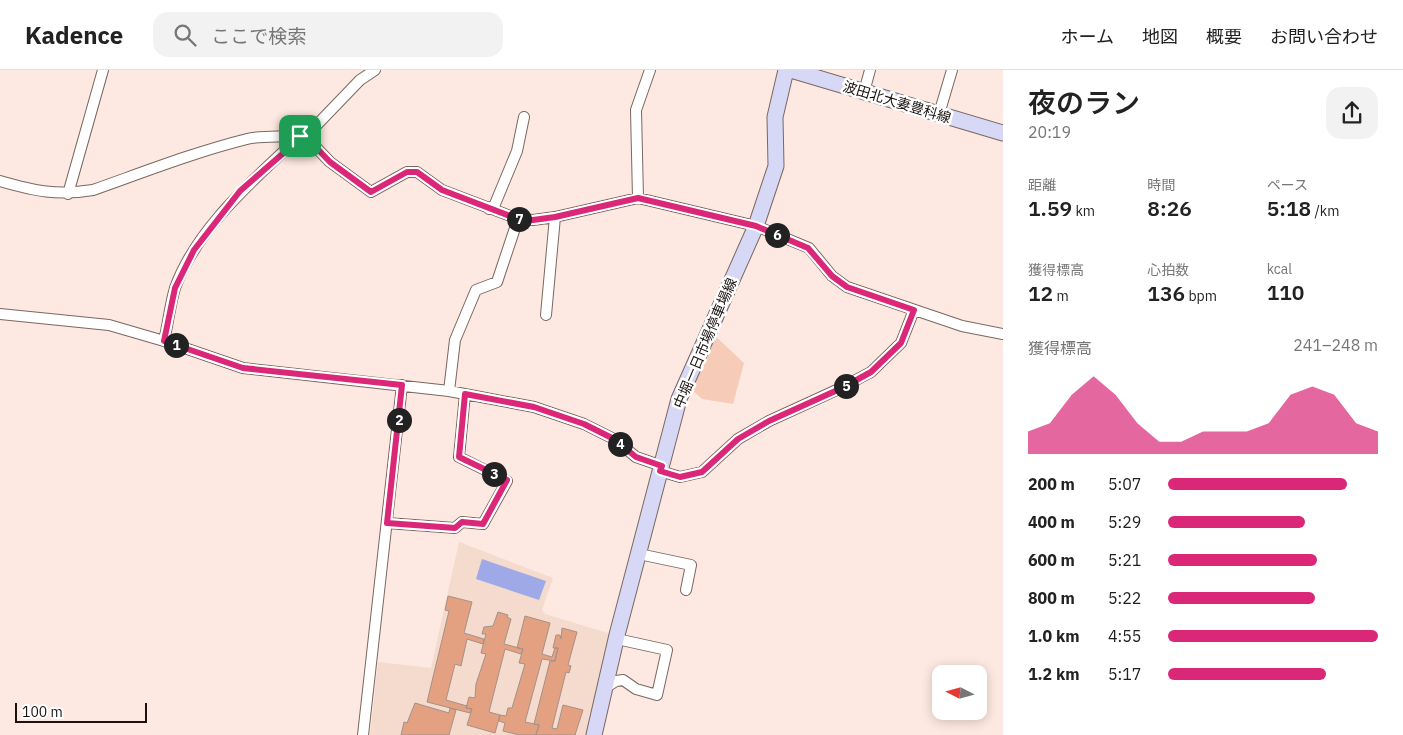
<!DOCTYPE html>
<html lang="ja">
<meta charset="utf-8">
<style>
body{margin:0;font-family:"IBM Plex Sans","Noto Sans JP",sans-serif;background:#f2f2f2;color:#222;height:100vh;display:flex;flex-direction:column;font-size:19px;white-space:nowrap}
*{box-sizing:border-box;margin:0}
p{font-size:16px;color:#767676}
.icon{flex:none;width:28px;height:28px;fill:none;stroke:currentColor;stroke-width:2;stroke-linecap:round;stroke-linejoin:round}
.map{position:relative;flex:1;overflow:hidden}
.details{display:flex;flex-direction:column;background:#fff;width:400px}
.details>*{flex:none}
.needle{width:32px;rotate:276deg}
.buttons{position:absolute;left:932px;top:595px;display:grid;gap:10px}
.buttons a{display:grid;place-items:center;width:55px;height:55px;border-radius:10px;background:#fff;box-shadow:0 2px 12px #0003;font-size:25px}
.scale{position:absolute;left:15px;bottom:12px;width:132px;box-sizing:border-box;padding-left:5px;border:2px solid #19120f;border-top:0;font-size:14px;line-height:18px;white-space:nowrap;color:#19120f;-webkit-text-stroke:4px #fff;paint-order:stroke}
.pin{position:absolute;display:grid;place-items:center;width:42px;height:42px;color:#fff;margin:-21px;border-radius:10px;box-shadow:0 2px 8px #0006}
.km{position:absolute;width:25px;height:25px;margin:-12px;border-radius:50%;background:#222;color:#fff;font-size:14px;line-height:25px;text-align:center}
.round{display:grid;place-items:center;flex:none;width:52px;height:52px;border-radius:15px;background:#f2f2f2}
.summary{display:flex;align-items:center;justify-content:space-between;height:85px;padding:0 25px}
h1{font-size:28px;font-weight:600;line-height:38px}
.stats{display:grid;grid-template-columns:repeat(3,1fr);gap:8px;height:85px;padding:5px 25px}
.stats div{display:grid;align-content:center}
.stats b{font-size:21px;font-weight:600}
.stats small{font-size:14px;font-weight:400}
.stats p{font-size:14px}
.chart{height:140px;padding:10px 25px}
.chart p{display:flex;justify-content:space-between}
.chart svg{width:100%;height:90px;margin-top:5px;fill:#db2777;opacity:.7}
ul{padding:0 25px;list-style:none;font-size:16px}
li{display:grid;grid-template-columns:80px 60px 1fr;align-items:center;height:38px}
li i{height:12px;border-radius:6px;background:#db2777}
header{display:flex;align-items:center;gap:30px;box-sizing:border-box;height:70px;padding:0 25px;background:#fff;border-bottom:1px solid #e0e0e0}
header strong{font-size:24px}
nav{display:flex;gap:28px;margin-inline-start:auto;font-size:18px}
.search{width:350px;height:45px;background:#f2f2f2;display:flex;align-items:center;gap:12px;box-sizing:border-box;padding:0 18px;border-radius:15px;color:#767676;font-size:19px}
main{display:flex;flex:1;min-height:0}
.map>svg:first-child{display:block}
</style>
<header>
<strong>Kadence</strong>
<div class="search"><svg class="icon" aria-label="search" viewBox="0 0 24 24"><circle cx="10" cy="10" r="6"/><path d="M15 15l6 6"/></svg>ここで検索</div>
<nav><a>ホーム</a><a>地図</a><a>概要</a><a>お問い合わせ</a></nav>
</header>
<main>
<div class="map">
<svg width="1003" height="665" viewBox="0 0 1003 665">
<rect width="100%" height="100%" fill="#fde9e1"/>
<!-- built -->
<path fill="#f5dace" d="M459,472L553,508L542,540L545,544L611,564L587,665H370L378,592L431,598Z"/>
<!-- green -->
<path fill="#f6ccb9" d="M713,264L744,293L733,334L702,329L688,316Z"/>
<!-- water -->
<path fill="#a0a9e8" d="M482,489L546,511L539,530L476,509Z"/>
<!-- building -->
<path fill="#e4a182" stroke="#a39188" d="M448,526L472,532L464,563L484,569L483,574L467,569L461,596L455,594L446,630L467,636L466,638L472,639L470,643L427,632L449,541L445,540Z
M498,542L508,545L507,547L511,549L504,574L523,579L521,584L505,579L489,642L500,645L495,663L467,655L472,639L466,638L469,627L475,628L476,614L486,584L481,583L486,564H482L484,557L493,556Z
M525,546L550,553L542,584L552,587L555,578H558L555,591L542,589L525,652L539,655L536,665H519L503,661L505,653L499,651L500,645L506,646L508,638H512L525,594L519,593L523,579L517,578Z
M562,558L577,562L568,595L571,596L569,603L566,602L552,658L557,659L563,635L583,640L575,665H536L539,655L534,654L550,591H555L558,578H553L556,565H560L561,569Z
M415,633L449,643L450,638L456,640L449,665H401L404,652L407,653Z"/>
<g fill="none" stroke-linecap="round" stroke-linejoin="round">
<!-- street casing -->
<g stroke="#796860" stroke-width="12">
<path id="street" d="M864,22L870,0
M939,44L952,0
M304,65L330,92L371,122L407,102H417L442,120L518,149L533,150L555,147L638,128L756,156L809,178L832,206L847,217L962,256L1003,264
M0,111C35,121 57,126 93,120C144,102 195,82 247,69C268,64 289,69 309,63L360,10L375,0
M68,124L103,0
M638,128L636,40L650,0
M489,139L495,134L517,81L524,47
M0,244L109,255L164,271L243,298L449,321L534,337L584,354L614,369L636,387L662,396
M546,245L555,147
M164,271C168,254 170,235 175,218C197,157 255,109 300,66
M449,321L455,270L476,220L497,212L518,149
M660,401L680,407L702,402L738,369L769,351L841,318L871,302L901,273L914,240
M387,453L455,458L462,452L483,454L507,411L459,387L465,324
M639,484L691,495L686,520
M605,618L616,611L623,610L636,619L657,625L667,580L617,569
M363,665L402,315"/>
</g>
<!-- secondary casing -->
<g stroke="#796860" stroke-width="17">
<path id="secondary" d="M791,0L1003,63
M594,665L617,565L679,329L756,156L776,96L775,47L786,0"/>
</g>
<!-- street -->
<use href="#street" stroke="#fff" stroke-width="10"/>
<!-- secondary -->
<use href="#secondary" stroke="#d6d8f5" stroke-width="15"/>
</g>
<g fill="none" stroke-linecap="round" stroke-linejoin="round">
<!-- route casing -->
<g stroke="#fff" stroke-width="10">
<path id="route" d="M304,65L330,92L371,122L407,102H417L442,120L518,149L533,150L555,147L638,128L756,156L808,178L832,206L847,217L914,240L901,273L871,302L842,318L769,351L738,369L702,402L680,407L660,401L662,396L636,387L614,369L584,354L534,337L465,324L459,387L507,410L483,454L462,452L455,458L387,453L402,315L243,298L164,271L175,218L194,180L240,121Z"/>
</g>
<!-- route -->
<use href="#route" stroke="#db2777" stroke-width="6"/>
</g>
<g text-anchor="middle" stroke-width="5" stroke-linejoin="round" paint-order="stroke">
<!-- street labels -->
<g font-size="14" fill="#19120f" stroke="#fff">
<text transform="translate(897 32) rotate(17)" y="5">波田北大妻豊科線</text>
<text transform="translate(705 273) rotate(-67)" y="5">中堀一日市場停車場線</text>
</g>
</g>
</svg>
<div class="buttons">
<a><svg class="needle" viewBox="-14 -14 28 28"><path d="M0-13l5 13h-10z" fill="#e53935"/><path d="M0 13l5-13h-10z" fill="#767676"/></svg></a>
</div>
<div class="scale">100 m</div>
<div class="pin" style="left:300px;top:66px;background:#1e9e55"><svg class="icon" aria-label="arrive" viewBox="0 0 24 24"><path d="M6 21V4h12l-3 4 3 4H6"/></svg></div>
<b class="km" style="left:176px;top:275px">1</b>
<b class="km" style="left:399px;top:350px">2</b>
<b class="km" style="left:494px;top:404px">3</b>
<b class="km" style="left:620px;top:374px">4</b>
<b class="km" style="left:846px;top:316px">5</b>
<b class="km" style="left:777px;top:165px">6</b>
<b class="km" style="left:519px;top:149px">7</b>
</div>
<section class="details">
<div class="summary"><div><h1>夜のラン</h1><p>20:19</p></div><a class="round"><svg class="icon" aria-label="share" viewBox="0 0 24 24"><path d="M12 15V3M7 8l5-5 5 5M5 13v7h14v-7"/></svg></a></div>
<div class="stats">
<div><p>距離</p><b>1.59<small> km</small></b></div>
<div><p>時間</p><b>8:26</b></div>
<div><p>ペース</p><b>5:18<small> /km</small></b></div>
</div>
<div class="stats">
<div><p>獲得標高</p><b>12<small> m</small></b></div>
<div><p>心拍数</p><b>136<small> bpm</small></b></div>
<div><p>kcal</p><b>110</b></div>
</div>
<div class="chart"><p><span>獲得標高</span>241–248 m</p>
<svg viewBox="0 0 160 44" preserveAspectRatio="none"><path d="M0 44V33L10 29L20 15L30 6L40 15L50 29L60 38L70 38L80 33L90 33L100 33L110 29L120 15L130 11L140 15L150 29L160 33V44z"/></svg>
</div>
<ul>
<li><b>200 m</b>5:07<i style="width:85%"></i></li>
<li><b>400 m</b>5:29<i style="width:65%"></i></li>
<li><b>600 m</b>5:21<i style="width:71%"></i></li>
<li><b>800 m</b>5:22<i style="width:70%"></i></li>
<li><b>1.0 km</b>4:55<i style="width:100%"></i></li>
<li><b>1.2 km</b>5:17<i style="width:75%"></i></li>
</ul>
</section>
</main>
